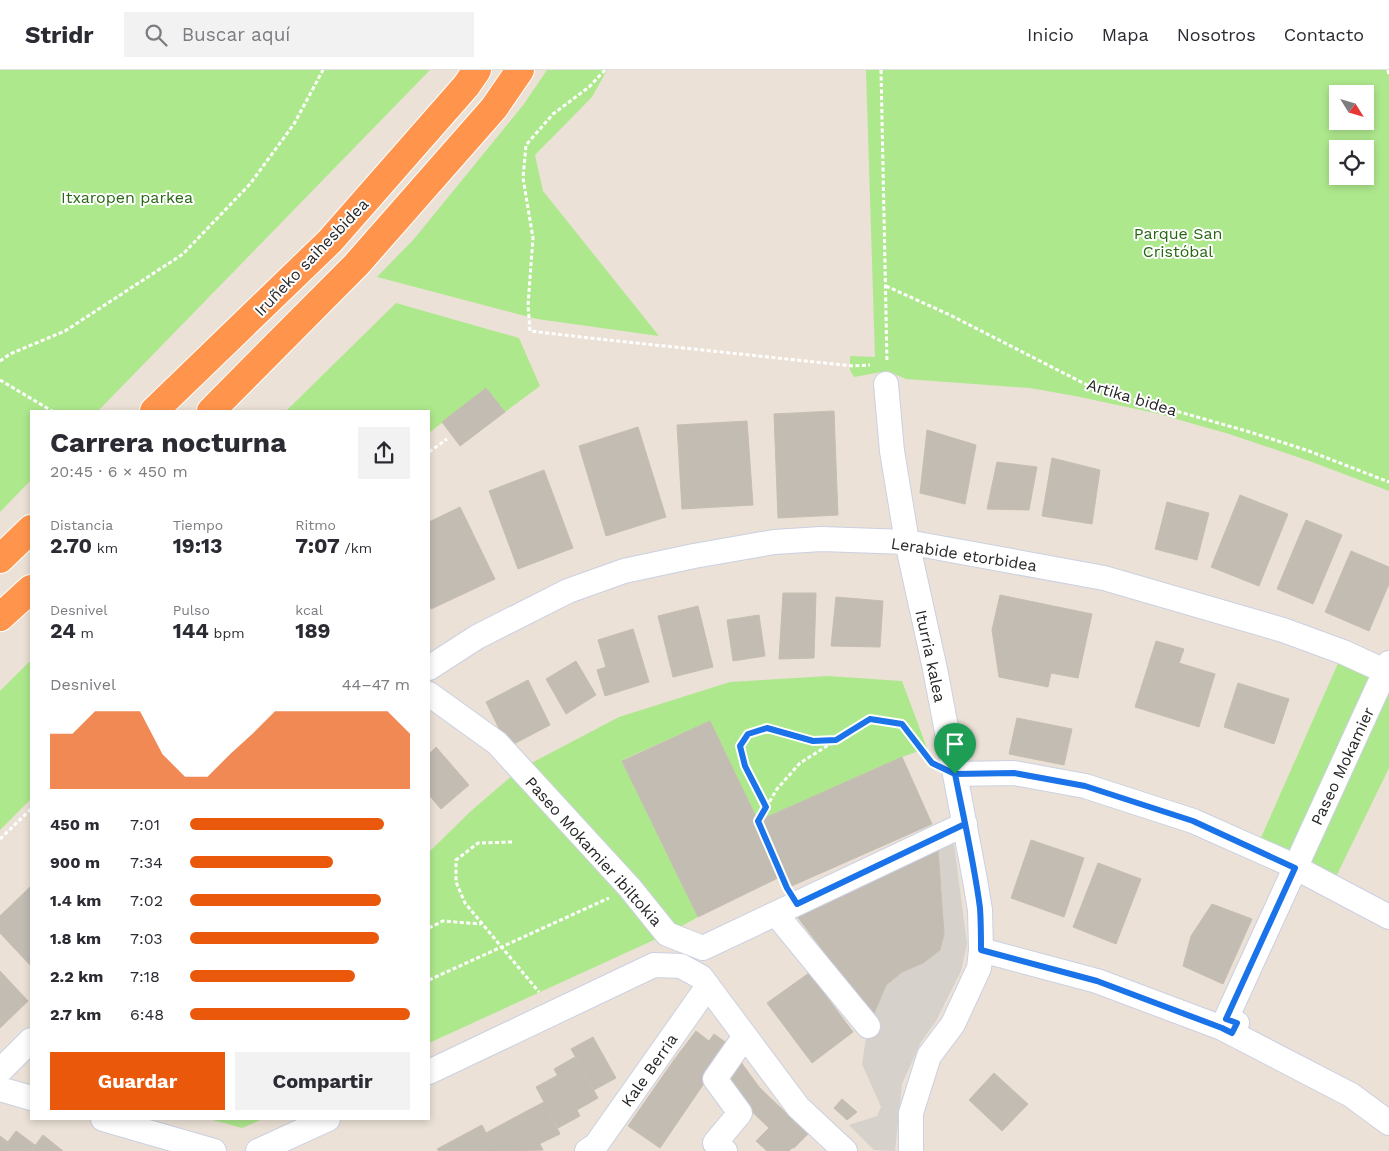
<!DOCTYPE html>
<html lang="es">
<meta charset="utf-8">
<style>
body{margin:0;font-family:"Work Sans",sans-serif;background:#f2f2f3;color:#2b2b33;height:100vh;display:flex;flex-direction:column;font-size:19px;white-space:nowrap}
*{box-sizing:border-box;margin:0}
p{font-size:16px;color:#7c7c81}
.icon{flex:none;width:28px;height:28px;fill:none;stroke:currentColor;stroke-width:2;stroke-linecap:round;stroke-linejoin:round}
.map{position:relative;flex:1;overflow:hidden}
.panel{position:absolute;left:30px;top:340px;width:400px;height:710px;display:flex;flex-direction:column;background:#fff;border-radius:0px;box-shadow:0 2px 8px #0003}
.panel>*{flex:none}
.needle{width:32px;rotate:127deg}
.buttons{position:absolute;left:1329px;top:15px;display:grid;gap:10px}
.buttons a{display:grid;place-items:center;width:45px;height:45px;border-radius:0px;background:#fff;box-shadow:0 2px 8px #0003;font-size:25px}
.pin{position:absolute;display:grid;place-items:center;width:42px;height:42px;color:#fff;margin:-51px -21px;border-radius:50% 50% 50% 0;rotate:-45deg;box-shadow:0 0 5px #0007}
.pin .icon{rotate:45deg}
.round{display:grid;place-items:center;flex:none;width:52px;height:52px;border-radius:0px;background:#f2f2f3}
.headline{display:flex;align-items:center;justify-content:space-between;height:85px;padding:0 20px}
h1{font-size:28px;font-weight:700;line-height:38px}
.stats{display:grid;grid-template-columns:repeat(3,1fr);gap:8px;height:85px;padding:5px 20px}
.stats div{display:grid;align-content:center}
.stats b{font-size:21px;font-weight:700}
.stats small{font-size:14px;font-weight:400}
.stats p{font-size:14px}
.chart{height:140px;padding:10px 20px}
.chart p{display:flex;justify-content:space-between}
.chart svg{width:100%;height:90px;margin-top:5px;fill:#ea580c;opacity:.7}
.action{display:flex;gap:10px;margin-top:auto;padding:10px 20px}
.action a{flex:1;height:58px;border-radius:0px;background:#ea580c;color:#fff;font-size:20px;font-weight:700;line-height:58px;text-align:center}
.action a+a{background:#f2f2f3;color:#2b2b33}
ul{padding:0 20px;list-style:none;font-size:16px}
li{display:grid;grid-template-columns:80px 60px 1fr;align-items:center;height:38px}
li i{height:12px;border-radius:6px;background:#ea580c}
header{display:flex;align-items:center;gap:30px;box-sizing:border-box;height:70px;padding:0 25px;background:#fff;border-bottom:1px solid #e1e1e2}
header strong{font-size:24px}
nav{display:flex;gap:28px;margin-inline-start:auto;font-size:18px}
.search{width:350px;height:45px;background:#f2f2f3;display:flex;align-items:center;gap:12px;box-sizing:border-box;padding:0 18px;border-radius:0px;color:#7c7c81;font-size:19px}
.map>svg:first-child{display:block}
</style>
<header>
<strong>Stridr</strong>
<div class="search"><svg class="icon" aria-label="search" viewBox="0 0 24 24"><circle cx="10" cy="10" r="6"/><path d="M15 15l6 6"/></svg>Buscar aquí</div>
<nav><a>Inicio</a><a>Mapa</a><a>Nosotros</a><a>Contacto</a></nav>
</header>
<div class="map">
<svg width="1389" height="1081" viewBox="0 0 1389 1081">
<rect width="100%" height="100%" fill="#ebe1d6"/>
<!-- green -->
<path fill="#aee88d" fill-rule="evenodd" d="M0,0H430L98,341H31V410L0,442Z
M547,0H607L592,27L535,85L543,121L659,266L537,249L377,207L414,169L524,34Z
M866,0H1389V421L1312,392L1229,364L1155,343L1075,326L1030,318L906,309L887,301L854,307L850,300V286L875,287ZM1338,24H1365V51H1338ZM1338,79H1365V106H1338Z
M396,233L519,268L540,316L505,342L486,318L429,363V341H286Z
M1343,582L1389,603V698L1331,817L1256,779Z
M31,590V729L0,760V621Z
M828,606L902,611L927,678L902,687L758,751L710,651L622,690L698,847L667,864L429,973V782L471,741L520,699L619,647L730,612Z
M209,1049H263L242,1058Z"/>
<!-- plaza -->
<path fill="#d6d1ca" d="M954,774L967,874L961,901L936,951L921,972L902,1014L895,1081L874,1080L849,1055L877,1046L881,1037L862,994L868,956L886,915L902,902L923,893L940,880L944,864L938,780Z"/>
<!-- building -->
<path fill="#c2bcb3" stroke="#c6beb0" d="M486,318L505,342L460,376L442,352Z
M834,341L838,445L778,448L774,344Z
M747,351L753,435L682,439L677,355Z
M638,357L666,447L606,466L579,376Z
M927,360L976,375L965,434L920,423Z
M1052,388L1100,400L1092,454L1042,446Z
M997,392L1037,397L1029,440L987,439Z
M544,400L573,478L518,499L489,421Z
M1240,425L1288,444L1259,516L1211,497Z
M1167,432L1209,443L1197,490L1155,479Z
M460,437L495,509L431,539L429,534V452Z
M1306,450L1342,465L1313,534L1277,519Z
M1351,481L1389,497V514L1369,561L1325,542Z
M783,523H816L814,588L779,589Z
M1000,525L1092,544L1078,608L1051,603L1048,617L999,607L992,560Z
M836,527L883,531L880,577L831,576Z
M698,536L713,597L673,607L658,546Z
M759,545L765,586L733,591L727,550Z
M633,559L649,612L605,626L597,600L606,597L598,570Z
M1156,571L1184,579L1179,593L1215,604L1199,657L1135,637Z
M576,591L596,625L566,644L546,609Z
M528,610L550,655L508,677L486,632Z
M1238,613L1289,629L1274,674L1224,657Z
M1017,648L1072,659L1064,695L1009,684Z
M710,651L758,751L782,806L698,847L622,691Z
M436,677L469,715L441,739L429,725V684Z
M902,687L932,754L787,818L758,751Z
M1031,770L1084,788L1064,847L1011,828Z
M938,780L944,864L940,880L923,893L902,902L886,915L873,946L796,845Z
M1098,793L1141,809L1116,874L1073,857Z
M31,816V896L0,863V846Z
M1212,834L1252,849L1223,914L1183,896L1191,866Z
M0,901L28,931L0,958Z
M809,903L853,962L812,993L767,933Z
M696,961L709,971L714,964L728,974L701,1010L674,990Z
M593,967L616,1008L594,1020L571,979Z
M575,987L598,1028L577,1040L554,999Z
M738,988L759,1017L808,1064L794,1078H792L789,1081H767L756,1071L769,1058L744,1034L723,1006Z
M674,990L705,1012L660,1078L628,1056Z
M994,1003L1028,1034L1002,1061L969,1030Z
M558,1005L580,1046L558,1058L536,1017Z
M842,1029L857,1042L847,1050L834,1038Z
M544,1032L560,1064L539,1074L523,1043Z
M523,1043L543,1080L495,1081L486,1063Z
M482,1055L495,1081H439L437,1079Z
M16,1061L35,1075L31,1081H1Z
M43,1065L63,1081H31Z
M0,1066L8,1072L2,1081H0Z"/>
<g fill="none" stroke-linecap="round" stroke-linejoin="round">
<!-- street casing -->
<g stroke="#cbd0e2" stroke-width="26">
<path id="street" d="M886,314L892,381L907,472L935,599L975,810L980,840L981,880L979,898L953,954L929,986L911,1043V1081
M429,598L477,567L568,521L624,501L694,486L774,472L821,469L907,472L1104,508L1283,560L1343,582L1389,603
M429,624L497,673L630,818L667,864L703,878L965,754
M955,704L1014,703L1085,716L1193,751L1283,791L1389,847
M776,844L868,956
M981,880L1097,911L1222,958L1351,1025L1389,1053
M1232,963L1237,953L1226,949L1389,593
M0,1001L31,970
M429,1002L654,895L681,896L701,907L798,1037L845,1081
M0,1019L31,1028
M103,1049L214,1081
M258,1081L328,1049
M587,1081L596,1075L708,916
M725,1081L715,1073L740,1043L715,1009L745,966"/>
</g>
<!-- highway casing -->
<g stroke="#fff" stroke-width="30">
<path id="highway" d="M154,341L330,171L466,16L477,0
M211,341L356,195L494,38L520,0
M0,489L31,459
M0,547L31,519"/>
</g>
<!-- path -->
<path stroke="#fff" stroke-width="3" stroke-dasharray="4 2.5" stroke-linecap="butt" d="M605,0L589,17L553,44L526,75L523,108L533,168L528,235L530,261L608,270L853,296L870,295
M881,0L887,292
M1388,0L1389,5
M886,216L950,245L1091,317L1250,362L1309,381L1389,412
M0,291L10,284L65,261L183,184L250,114L294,54L323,0
M0,310L52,341
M429,382L447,369
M765,736L745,696L740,677L748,664L767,658L813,671L835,670
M0,769L31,739
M512,772L478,773L456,790V812L465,833L539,922
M785,814L758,751L777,719L800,693L870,649L902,654L926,684
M429,858L443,851L481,854
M429,910L609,828"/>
<!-- street -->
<use href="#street" stroke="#fff" stroke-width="24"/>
<!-- highway -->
<use href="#highway" stroke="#ff954d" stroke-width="28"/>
</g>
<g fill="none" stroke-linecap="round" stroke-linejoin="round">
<!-- route casing -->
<g stroke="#fff" stroke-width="10">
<path id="route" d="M955,704L932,693L902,654L870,649L836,670L813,671L767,658L748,664L740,676L745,696L766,737L758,751L787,818L797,834L965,754L955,704L1014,703L1085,716L1193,751L1295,798L1226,949L1237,953L1232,963L1222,958L1097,911L981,880C981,866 981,852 980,838C974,793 964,749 955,704"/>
</g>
<!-- route -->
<use href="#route" stroke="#1a73e8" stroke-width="6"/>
</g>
<g text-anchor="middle" stroke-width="4" stroke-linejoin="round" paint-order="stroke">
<!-- park labels -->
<g font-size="16" fill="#276713" stroke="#fff">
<text x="127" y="133">Itxaropen parkea</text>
<text x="1178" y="169">Parque San<tspan x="1178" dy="18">Cristóbal</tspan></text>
</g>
<!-- street labels -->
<g font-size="16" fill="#272727" stroke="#fff">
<text transform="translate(311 187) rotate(-46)" y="6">Iruñeko saihesbidea</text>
<text transform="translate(1132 327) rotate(17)" y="6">Artika bidea</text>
<text transform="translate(964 484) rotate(9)" y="6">Lerabide etorbidea</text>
<text transform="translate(931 586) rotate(78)" y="6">Iturria kalea</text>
<text transform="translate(1342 696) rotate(-65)" y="6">Paseo Mokamier</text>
<text transform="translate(594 781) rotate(48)" y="6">Paseo Mokamier ibiltokia</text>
<text transform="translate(649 1000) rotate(-55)" y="6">Kale Berria</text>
</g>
</g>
</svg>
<div class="buttons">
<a><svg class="needle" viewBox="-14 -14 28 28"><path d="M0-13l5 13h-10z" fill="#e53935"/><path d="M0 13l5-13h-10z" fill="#7c7c81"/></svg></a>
<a><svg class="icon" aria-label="locate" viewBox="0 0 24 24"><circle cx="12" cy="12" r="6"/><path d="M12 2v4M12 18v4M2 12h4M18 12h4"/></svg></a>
</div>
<div class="pin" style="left:955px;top:704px;background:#1e9e55"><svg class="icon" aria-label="arrive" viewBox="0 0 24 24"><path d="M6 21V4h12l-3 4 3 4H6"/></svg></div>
<section class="panel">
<div class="headline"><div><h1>Carrera nocturna</h1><p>20:45 · 6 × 450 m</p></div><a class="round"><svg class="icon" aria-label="share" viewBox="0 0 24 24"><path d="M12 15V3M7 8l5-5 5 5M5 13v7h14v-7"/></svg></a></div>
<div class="stats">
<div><p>Distancia</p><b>2.70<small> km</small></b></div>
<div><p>Tiempo</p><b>19:13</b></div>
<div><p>Ritmo</p><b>7:07<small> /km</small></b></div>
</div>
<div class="stats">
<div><p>Desnivel</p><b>24<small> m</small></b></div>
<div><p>Pulso</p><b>144<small> bpm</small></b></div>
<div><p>kcal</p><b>189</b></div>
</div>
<div class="chart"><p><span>Desnivel</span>44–47 m</p>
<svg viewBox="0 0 160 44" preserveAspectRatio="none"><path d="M0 44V17L10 17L20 6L30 6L40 6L50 27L60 38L70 38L80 27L90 17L100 6L110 6L120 6L130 6L140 6L150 6L160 17V44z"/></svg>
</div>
<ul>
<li><b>450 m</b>7:01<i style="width:88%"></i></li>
<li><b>900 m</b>7:34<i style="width:65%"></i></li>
<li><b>1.4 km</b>7:02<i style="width:87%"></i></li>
<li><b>1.8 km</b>7:03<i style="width:86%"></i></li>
<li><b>2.2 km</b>7:18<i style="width:75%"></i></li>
<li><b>2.7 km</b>6:48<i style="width:100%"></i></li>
</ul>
<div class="action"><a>Guardar</a><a>Compartir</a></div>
</section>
</div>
